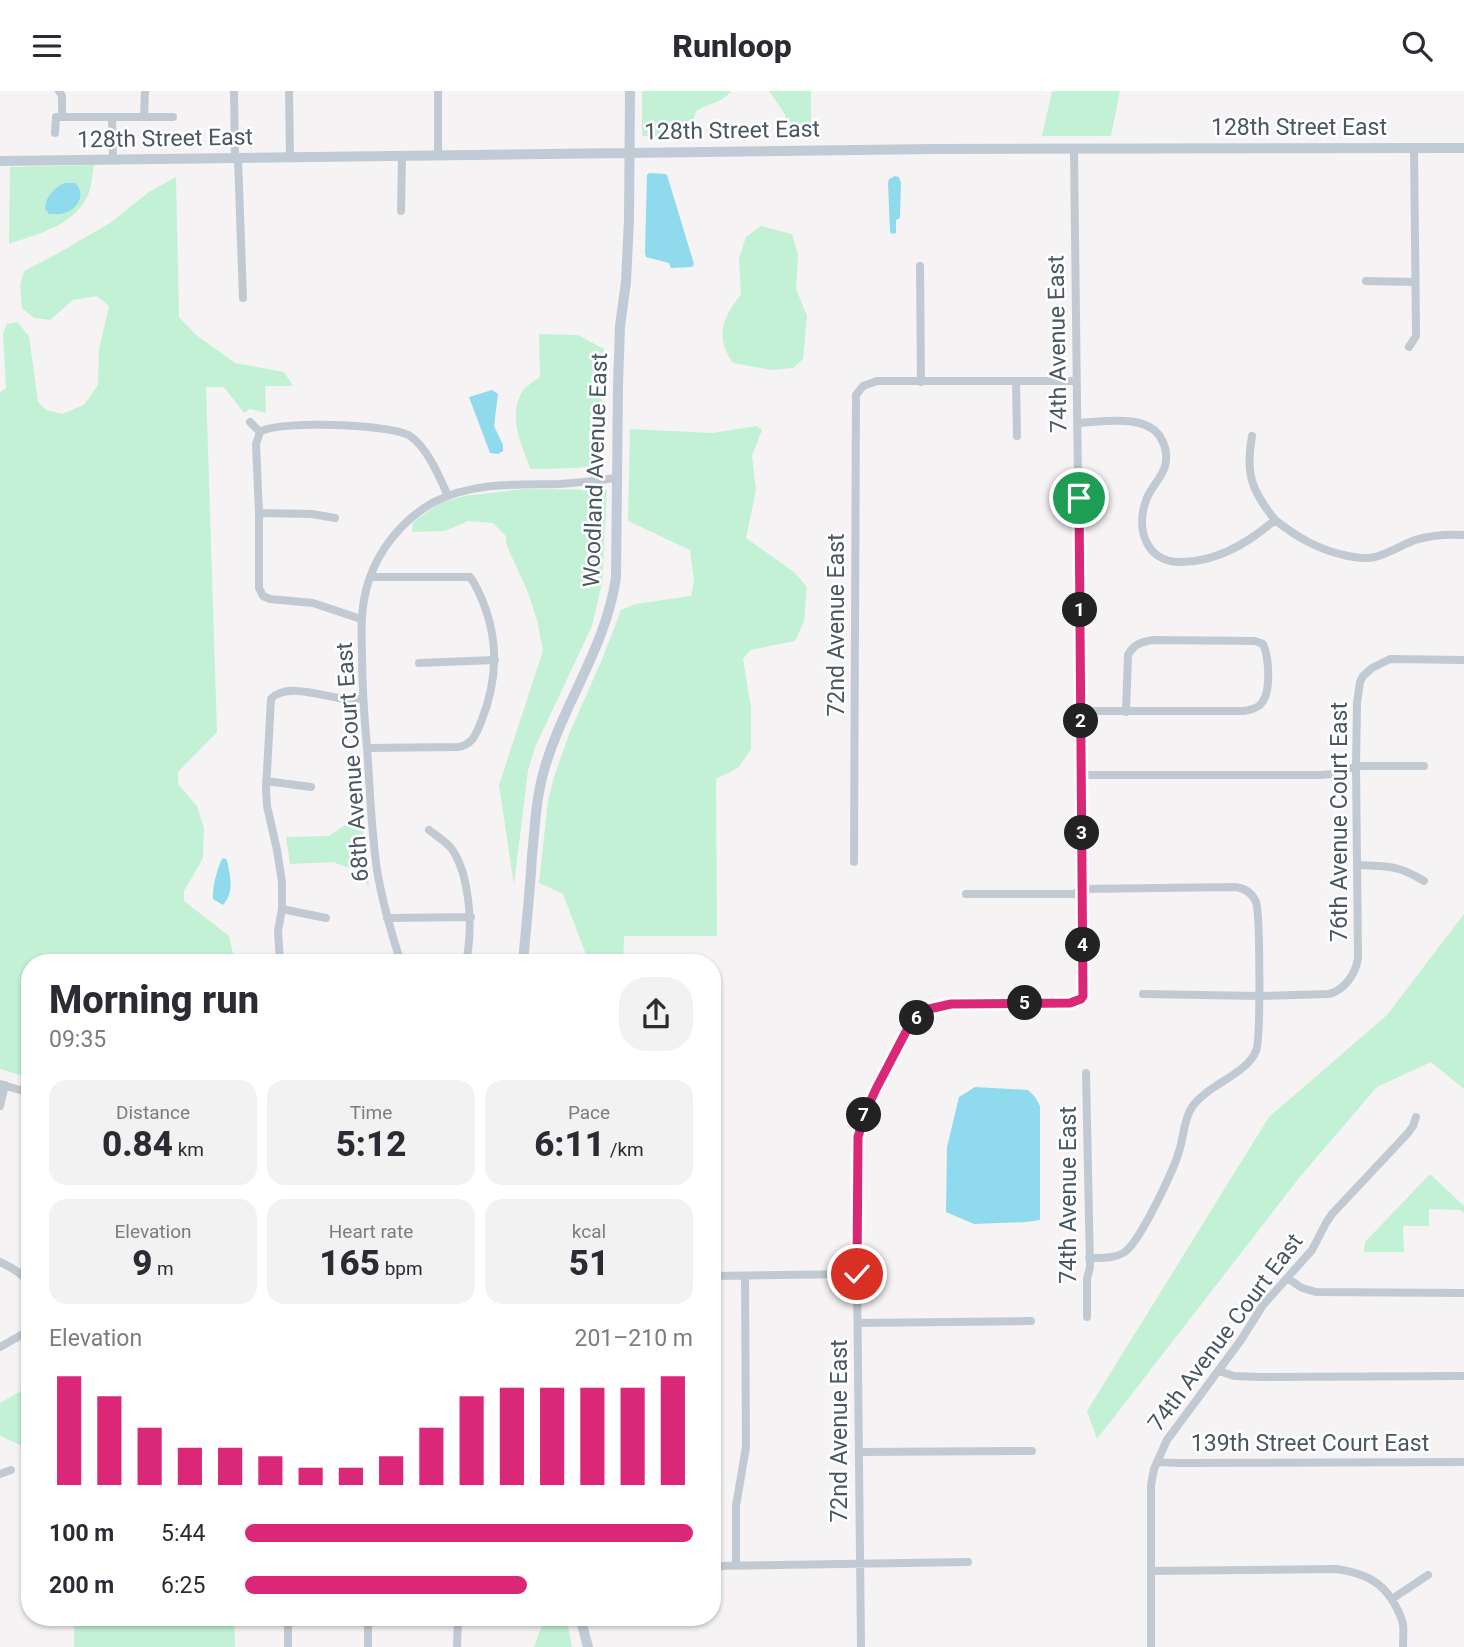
<!DOCTYPE html>
<meta charset="utf-8">
<style>
body{margin:0;font-family:Roboto,sans-serif;background:#f2f2f3;color:#2b2b33;height:100vh;display:flex;flex-direction:column;font-size:26px;white-space:nowrap}
*{box-sizing:border-box;margin:0}
p{font-size:23px;color:#7c7c81}
.icon{flex:none;width:38px;height:38px;fill:none;stroke:currentColor;stroke-width:2;stroke-linecap:round;stroke-linejoin:round}
.map{position:relative;flex:1;overflow:hidden}
.sheet{position:absolute;left:21px;top:863px;width:700px;height:672px;display:flex;flex-direction:column;background:#fff;border-radius:28px;box-shadow:0 2px 5px #0004}
.sheet>*{flex:none}
.pin{position:absolute;display:grid;place-items:center;width:60px;height:60px;color:#fff;margin:-30px;border:4px solid #fff;border-radius:50%;box-shadow:0 2px 7px #0007}
.km{position:absolute;width:35px;height:35px;margin:-18px;border-radius:50%;background:#222;color:#fff;font-size:19px;line-height:35px;text-align:center}
.round{display:grid;place-items:center;flex:none;width:74px;height:74px;border-radius:28px;background:#f2f2f3}
.headline{display:flex;align-items:center;justify-content:space-between;height:119px;padding:0 28px}
h1{font-size:38px;font-weight:800;line-height:52px}
.metrics{display:grid;grid-template-columns:repeat(3,1fr);gap:10px;height:119px;padding:7px 28px}
.metrics div{display:grid;align-content:center;border-radius:18px;background:#f2f2f3;text-align:center}
.metrics b{font-size:35px;font-weight:800}
.metrics small{font-size:19px;font-weight:400}
.metrics p{font-size:19px}
.chart{height:196px;padding:14px 28px}
.chart p{display:flex;justify-content:space-between}
.chart svg{width:100%;height:126px;margin-top:7px;stroke:#db2777;stroke-width:6}
ul{padding:0 28px;list-style:none;font-size:23px}
li{display:grid;grid-template-columns:112px 84px 1fr;align-items:center;height:52px}
li i{height:18px;border-radius:9px;background:#db2777}
header{display:flex;justify-content:space-between;align-items:center;height:91px;padding:0 28px;background:#fff;font-size:32px;font-weight:800}
.map>svg:first-child{display:block}
</style>
<header><svg class="icon" aria-label="menu" viewBox="0 0 24 24"><path d="M4 6h16M4 12h16M4 18h16"/></svg>Runloop<svg class="icon" aria-label="search" viewBox="0 0 24 24"><circle cx="10" cy="10" r="6"/><path d="M15 15l6 6"/></svg></header>
<div class="map">
<svg width="1464" height="1556" viewBox="0 0 1464 1556">
<rect width="100%" height="100%" fill="#f5f3f3"/>
<!-- green -->
<path fill="#c3f1d5" d="M642,0H731C721,14 702,13 696,21C692,27 694,39 694,45H642Z
M769,0H811V45H791L785,23Z
M1052,0H1120L1111,45H1042Z
M94,74C92,85 92,96 87,106C73,135 37,143 9,153L10,76Z
M176,86L179,226L196,244L235,272L284,281L293,295H265L266,322L250,318L244,322L224,296H206L217,641L178,681V693L197,715L204,737L203,767L184,800V810L229,845L235,871L30,872V987L0,978V301L6,297L3,242L7,233L17,231L29,245L38,311L46,319L62,323L84,314L98,294L99,259L109,215L97,205L73,209L50,229L34,227L22,217L20,194L24,180L55,164L110,132L149,101Z
M761,135L792,143L798,164L796,198L807,225L803,268L793,277L772,279L733,272C714,245 723,227 741,203L739,167L746,146Z
M539,243L578,244L604,258L602,277V373L578,377L531,378C521,355 508,325 522,301C526,295 534,290 540,286Z
M757,335L762,339L752,365L756,399L746,447L794,481L807,496L804,530L795,550L750,559L743,568L751,617V658L738,677L716,688L717,845H624L623,871H589L563,803L539,792L548,709L555,683L570,641L601,571L621,519L636,513L691,505L694,490L690,459L628,430L630,338L712,342Z
M524,398L607,399L602,492L592,535L536,654L528,679L514,794L499,694L543,560L537,529L527,499L506,453V445L493,432L468,430L445,440L412,441L413,431L440,412L464,405Z
M359,710L369,796L360,781L333,771L290,773L286,746L329,745L351,730Z
M1464,823V998L1431,971L1377,996L1299,1087L1097,1348L1087,1320L1269,1026L1387,924Z
M1430,1083L1464,1115V1122L1461,1119L1429,1118V1135H1403L1404,1161H1364L1365,1151Z
M30,1295V1361C21,1352 10,1351 0,1344V1312Z
M74,1526H234L235,1556H74Z
M545,1526H566L572,1556H534Z"/>
<!-- water -->
<path fill="#90daee" d="M649,82L665,83L667,84L694,173L692,176L671,177L669,172L646,166L645,162L647,84Z
M895,85L899,86L901,92L900,125V127L896,129V142L892,143L890,141L888,92L889,88Z
M65,92H75C86,102 79,116 67,121C62,124 55,123 49,123L45,118C45,106 55,96 65,92Z
M492,299L498,303L494,335L503,354V360L498,363L490,362L469,306Z
M224,767L227,769C230,784 235,801 223,814L213,808C212,797 217,778 222,768Z
M975,996L1028,999L1035,1006L1040,1015V1129L1026,1131L974,1133L946,1121L947,1056L959,1006Z"/>
<g fill="none" stroke-linecap="round" stroke-linejoin="round">
<!-- street -->
<path stroke="#c1cad2" stroke-width="8" d="M59,0L62,5V26
M234,0L235,64L238,67L243,207
M289,0L290,66
M438,0V63
M112,26L113,69
M144,26L145,0
M55,42L56,26H173
M401,120L402,65
M920,175L921,291
M1366,190L1415,191
M1409,256L1416,245V239L1414,57
M1016,291L1017,345
M250,331L260,341
M1078,332C1102,331 1143,323 1159,344C1165,353 1168,364 1165,375C1162,387 1151,396 1147,407C1135,436 1145,470 1179,471C1216,472 1248,452 1275,429C1298,447 1319,459 1348,465C1357,467 1366,468 1375,466C1389,462 1402,454 1415,449C1431,444 1448,443 1464,444
M260,341L256,353L259,422V497L263,505L270,508L313,512L361,528
M260,341C276,329 392,333 410,345C427,356 440,387 448,405
M1252,345C1245,383 1252,400 1275,429
M259,422L312,423L335,427
M419,572L495,569
M1081,620H1244C1250,619 1255,618 1260,614C1272,602 1269,567 1263,553L1255,550L1153,549C1141,551 1134,553 1128,564L1126,621
M367,657L457,656C472,655 476,643 481,631C496,594 499,557 486,519C482,508 477,495 470,486H370
M1082,684H1320L1333,683L1356,675H1424
M266,690L311,696
M429,739C437,745 445,750 451,757C457,764 460,774 463,782C471,813 472,840 466,872
M854,771L856,304L863,295L877,290H1076
M1357,774C1387,775 1398,774 1424,790
M966,803H1074L1082,798L1235,796C1244,797 1252,802 1256,811C1260,821 1261,949 1256,960C1247,983 1207,994 1192,1016C1184,1028 1184,1043 1180,1057C1175,1077 1141,1148 1126,1160C1116,1168 1101,1167 1089,1167
M282,818L326,827
M387,827L471,826
M280,872L278,840L282,818V791L277,759L267,715L266,698L271,608C285,592 320,604 339,607C346,608 354,608 362,608
M401,872C391,841 382,810 377,779C371,738 370,697 367,656C364,624 362,593 362,561C361,537 361,515 368,492C378,459 403,428 434,411C472,391 517,394 559,393C578,392 598,389 617,387
M1143,903L1259,905L1329,903C1345,899 1356,882 1358,867L1356,675L1357,612L1360,591L1363,585L1372,577L1390,568L1464,569
M1086,982L1090,1176L1087,1188V1226
M0,993L30,1002
M0,1015L5,994
M0,1171C11,1176 21,1182 30,1192
M712,1185L857,1183
M1287,1187L1302,1197L1316,1201L1464,1202
M858,1232L1031,1230
M0,1256L30,1239
M1219,1280L1234,1285L1260,1286L1464,1285
M859,1361L1032,1360
M1157,1371L1180,1372L1464,1371
M0,1383L11,1379
M736,1474V1415L746,1356L745,1185
M712,1475L968,1471
M1151,1480L1337,1478C1362,1482 1381,1489 1394,1512C1398,1519 1401,1525 1403,1533C1404,1540 1403,1548 1403,1556
M1392,1508L1428,1484
M368,1526V1556
M288,1556V1526
M457,1556L458,1526
M861,1556L857,1183L858,1062C859,1019 886,982 904,944C916,925 929,916 952,913L1070,912L1081,908L1084,902L1074,58
M1151,1556V1394L1154,1378L1167,1349L1241,1249L1263,1214L1312,1159L1326,1132L1332,1123L1408,1042L1413,1035L1416,1026"/>
<!-- secondary -->
<path stroke="#c1cbd6" stroke-width="10" d="M0,70L932,58L1464,57
M523,872C526,836 530,801 532,765C535,735 536,705 545,676C565,609 605,558 616,487L618,294L620,235L626,191L629,129L630,0
M580,1526L588,1556"/>
</g>
<g fill="none" stroke-linecap="round" stroke-linejoin="round">
<!-- route casing -->
<g stroke="#fff" stroke-width="14">
<path id="route" d="M857,1183L858,1046L865,1022L876,998L910,933L929,918L951,913L1070,912L1081,908L1083,905L1079,407"/>
</g>
<!-- route -->
<use href="#route" stroke="#db2777" stroke-width="9"/>
</g>
<g text-anchor="middle" stroke-width="5" stroke-linejoin="round" paint-order="stroke">
<!-- street labels -->
<g font-size="23" fill="#4a5661" stroke="#fff">
<text x="1299" y="44">128th Street East</text>
<text transform="translate(732 39) rotate(-1)" y="8">128th Street East</text>
<text transform="translate(165 47) rotate(-1)" y="8">128th Street East</text>
<text transform="translate(1057 253) rotate(-91)" y="8">74th Avenue East</text>
<text transform="translate(595 379) rotate(-88)" y="8">Woodland Avenue East</text>
<text transform="translate(836 534) rotate(-90)" y="8">72nd Avenue East</text>
<text transform="translate(352 671) rotate(-94)" y="8">68th Avenue Court East</text>
<text transform="translate(1339 731) rotate(-90)" y="8">76th Avenue Court East</text>
<text transform="translate(1068 1104) rotate(-90)" y="8">74th Avenue East</text>
<text transform="translate(1225 1241) rotate(-53)" y="8">74th Avenue Court East</text>
<text transform="translate(839 1340) rotate(-90)" y="8">72nd Avenue East</text>
<text x="1310" y="1360">139th Street Court East</text>
</g>
</g>
</svg>
<div class="pin" style="left:1079px;top:407px;background:#1e9e55"><svg class="icon" aria-label="arrive" viewBox="0 0 24 24"><path d="M6 21V4h12l-3 4 3 4H6"/></svg></div>
<div class="pin" style="left:857px;top:1183px;background:#d93025"><svg class="icon" aria-label="check" viewBox="0 0 24 24"><path d="M5 12l5 5 9-10"/></svg></div>
<b class="km" style="left:1080px;top:519px">1</b>
<b class="km" style="left:1081px;top:630px">2</b>
<b class="km" style="left:1082px;top:742px">3</b>
<b class="km" style="left:1083px;top:854px">4</b>
<b class="km" style="left:1025px;top:912px">5</b>
<b class="km" style="left:917px;top:927px">6</b>
<b class="km" style="left:864px;top:1024px">7</b>
<section class="sheet">
<div class="headline"><div><h1>Morning run</h1><p>09:35</p></div><a class="round"><svg class="icon" aria-label="share" viewBox="0 0 24 24"><path d="M12 15V3M7 8l5-5 5 5M5 13v7h14v-7"/></svg></a></div>
<div class="metrics">
<div><p>Distance</p><b>0.84<small> km</small></b></div>
<div><p>Time</p><b>5:12</b></div>
<div><p>Pace</p><b>6:11<small> /km</small></b></div>
</div>
<div class="metrics">
<div><p>Elevation</p><b>9<small> m</small></b></div>
<div><p>Heart rate</p><b>165<small> bpm</small></b></div>
<div><p>kcal</p><b>51</b></div>
</div>
<div class="chart"><p><span>Elevation</span>201–210 m</p>
<svg viewBox="0 0 160 44" preserveAspectRatio="none"><path d="M5 44V6M15 44V13M25 44V24M35 44V31M45 44V31M55 44V34M65 44V38M75 44V38M85 44V34M95 44V24M105 44V13M115 44V10M125 44V10M135 44V10M145 44V10M155 44V6"/></svg>
</div>
<ul>
<li><b>100 m</b>5:44<i style="width:100%"></i></li>
<li><b>200 m</b>6:25<i style="width:63%"></i></li>
</ul>
</section>
</div>
